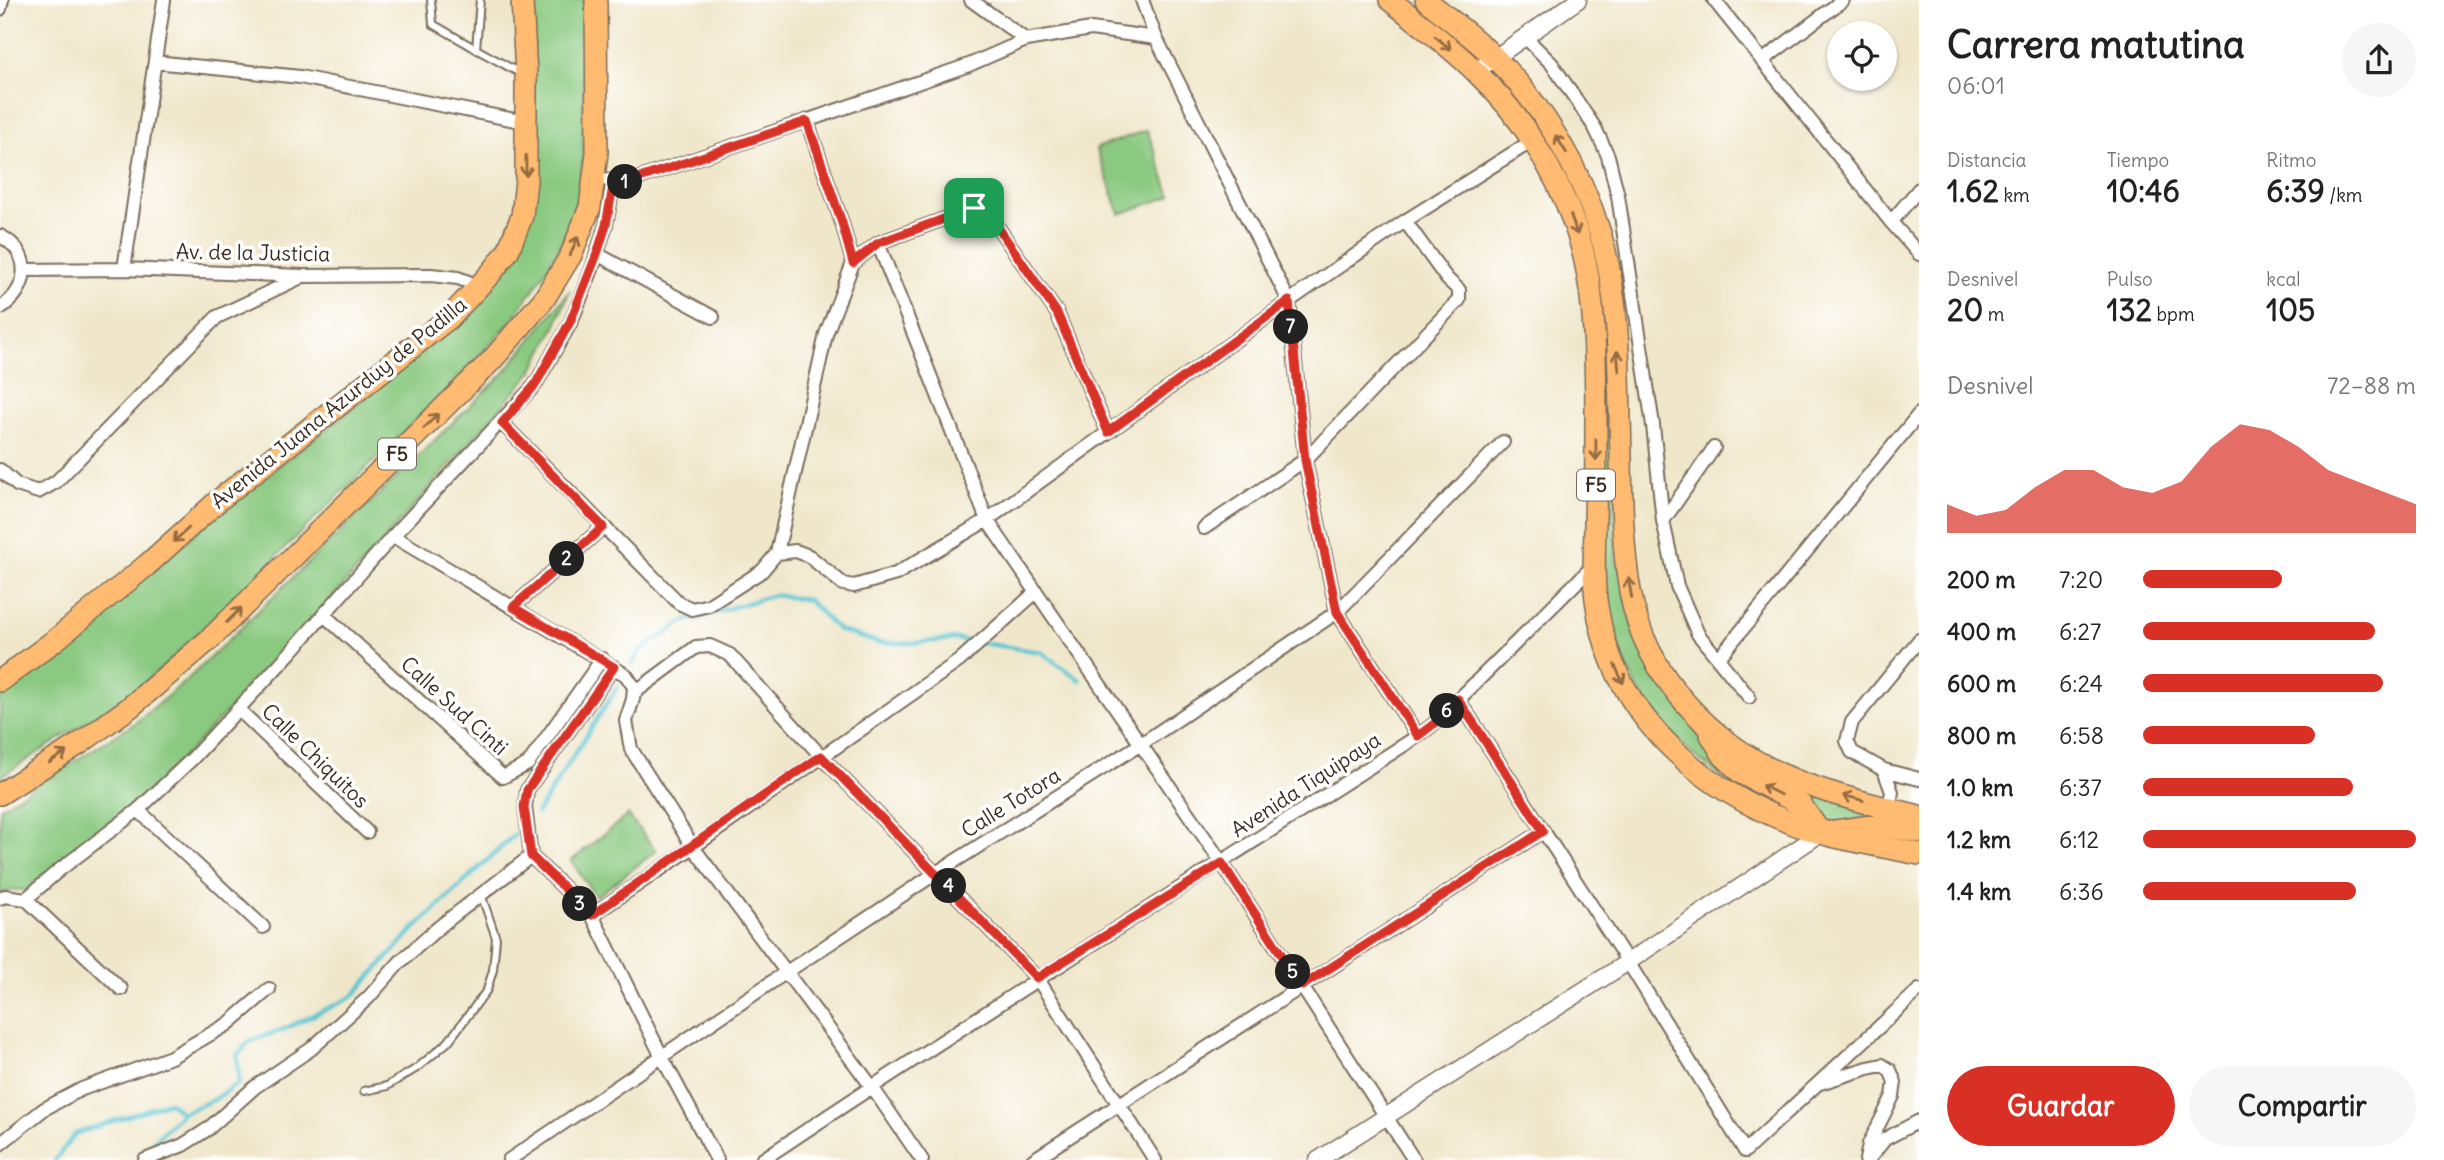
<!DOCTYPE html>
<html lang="es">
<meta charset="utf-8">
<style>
body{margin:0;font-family:Delius,sans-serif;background:#f6f6f6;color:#222;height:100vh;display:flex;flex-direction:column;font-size:26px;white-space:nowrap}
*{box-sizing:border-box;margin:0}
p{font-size:23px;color:#767676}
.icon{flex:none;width:38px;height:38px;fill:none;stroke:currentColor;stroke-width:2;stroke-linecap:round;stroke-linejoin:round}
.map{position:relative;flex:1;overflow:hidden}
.details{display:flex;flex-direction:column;background:#fff;width:525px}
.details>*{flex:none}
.tools{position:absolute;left:1827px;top:21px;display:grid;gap:14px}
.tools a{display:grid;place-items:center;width:70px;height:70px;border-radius:50%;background:#fff;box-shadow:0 2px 5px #0004;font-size:35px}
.pin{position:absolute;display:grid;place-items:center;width:60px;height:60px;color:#fff;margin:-30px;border-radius:14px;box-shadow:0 4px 10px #0006}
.km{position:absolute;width:35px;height:35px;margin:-18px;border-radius:50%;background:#222;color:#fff;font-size:19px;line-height:35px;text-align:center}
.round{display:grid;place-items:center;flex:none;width:74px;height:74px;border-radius:37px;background:#f6f6f6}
.summary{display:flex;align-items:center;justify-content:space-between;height:119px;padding:0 28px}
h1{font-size:38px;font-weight:800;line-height:52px}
.figures{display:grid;grid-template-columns:repeat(3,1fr);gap:10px;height:119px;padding:7px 28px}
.figures div{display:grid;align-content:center}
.figures b{font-size:30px;font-weight:800}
.figures small{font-size:19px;font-weight:400}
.figures p{font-size:19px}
.chart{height:196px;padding:14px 28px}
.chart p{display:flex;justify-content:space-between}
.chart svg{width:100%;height:126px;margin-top:7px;fill:#d93025;opacity:.7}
.button{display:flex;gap:14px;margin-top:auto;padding:14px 28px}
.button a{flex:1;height:80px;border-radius:42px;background:#d93025;color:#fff;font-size:28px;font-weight:800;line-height:80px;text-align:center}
.button a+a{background:#f6f6f6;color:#222}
ul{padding:0 28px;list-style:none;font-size:23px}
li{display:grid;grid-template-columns:112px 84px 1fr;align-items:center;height:52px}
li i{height:18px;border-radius:9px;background:#d93025}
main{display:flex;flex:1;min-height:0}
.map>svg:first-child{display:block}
</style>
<main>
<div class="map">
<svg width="1919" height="1160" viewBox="0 0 1919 1160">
<rect width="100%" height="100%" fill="#fff"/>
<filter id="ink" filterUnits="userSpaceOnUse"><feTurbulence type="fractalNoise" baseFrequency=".0143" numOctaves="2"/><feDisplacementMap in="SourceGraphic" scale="14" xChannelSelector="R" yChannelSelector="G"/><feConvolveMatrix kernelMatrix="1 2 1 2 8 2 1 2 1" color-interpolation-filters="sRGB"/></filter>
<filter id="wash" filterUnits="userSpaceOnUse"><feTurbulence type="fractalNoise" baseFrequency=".00686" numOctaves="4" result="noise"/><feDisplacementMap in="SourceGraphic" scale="28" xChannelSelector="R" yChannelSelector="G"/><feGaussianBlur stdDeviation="1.57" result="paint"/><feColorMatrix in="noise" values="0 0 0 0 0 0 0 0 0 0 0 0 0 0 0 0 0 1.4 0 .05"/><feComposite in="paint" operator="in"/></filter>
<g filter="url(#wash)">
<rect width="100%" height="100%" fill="#f0e7cb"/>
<!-- green -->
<path fill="#8ac980" stroke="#627a4f" stroke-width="2" d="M533,0H583V159L580,192L566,234L546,271L512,320L462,374L167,664L130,694L0,777V696L83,633L225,507L351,410L474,307L535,166Z
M1147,130L1171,196L1120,214L1096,148Z
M570,290L554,329L532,372L304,630L196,744L151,789L28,890H13L0,894V808L135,723L188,679L504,373Z
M1604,428H1613L1616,561L1696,732C1718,769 1764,791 1799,814C1775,804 1748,795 1726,780C1661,735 1619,678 1606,599C1602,576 1604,553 1604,530C1604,496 1604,462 1604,428Z
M1771,779L1882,815L1831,824Z
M628,815L656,851L596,897L571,861Z"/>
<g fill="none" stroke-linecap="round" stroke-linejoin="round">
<!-- stream -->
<path stroke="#5ac5d3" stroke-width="4.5" d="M632,664L640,651L683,622L774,595L808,600L838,630L880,643H914L955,639L1041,652L1080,680
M537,813L618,686
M152,1143L182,1113
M55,1160L75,1134L169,1102L182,1113L213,1100L239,1083L237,1055L250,1041L282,1030L352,997L410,933L515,834"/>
</g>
</g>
<g filter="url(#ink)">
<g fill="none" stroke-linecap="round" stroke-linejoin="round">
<!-- service casing -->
<g stroke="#7a6c5b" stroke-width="10">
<path id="service" d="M431,0L433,24L476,49
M480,0L476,49L520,73
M364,1091L387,1086L417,1068L448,1042L487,990L493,970L496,938L481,894"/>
</g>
<!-- minor casing -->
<g stroke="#7a6c5b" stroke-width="16">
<path id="minor" d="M971,0L1026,40
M1142,0L1156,38L1289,301L1305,460L1337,612L1418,736
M1714,0L1891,222L1919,254
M0,9L2,0
M1525,37L1552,64L1595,128L1608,156L1618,196L1653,425L1663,521L1677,586L1698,634L1749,697
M1762,61L1843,0
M155,62L300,77L525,122
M807,121L842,223L853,263
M593,178L628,182L969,65L1026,40L1091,29L1156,38
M1891,222L1919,189
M0,236C33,252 30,290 0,308
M878,243L987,520L1222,863L1414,1160
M597,254L713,317
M124,269L164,0
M24,270L124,269L303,276L431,275L458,278L479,286
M502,423L679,603L692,609L709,605L762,571L777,553L826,334L853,263L878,243L974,208L988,213L1057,313L1108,432
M0,470L17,485L38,492L56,482L217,317L299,278
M1663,521L1714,448
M1204,528L1305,460L1459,300V290L1447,279L1405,221
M393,536L626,675L634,687L633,699L626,721L631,749L693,847L872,1087L922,1160
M777,553L796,551L809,556L843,584L854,586L896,574L987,520L1289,301L1405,221L1532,141
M513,607L603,527
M324,615L503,777L528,764L602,659
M1718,659L1919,414
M634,693L696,647L710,646L730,655L821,756L1037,978L1155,1160
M1458,699L1628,962L1745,1151L1919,990
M238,709L367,832
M1884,770L1919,779
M1889,808L1892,792L1884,770L1852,752L1847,741L1852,722L1919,640
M138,810L263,927
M531,856L525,807L527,790L614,667
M0,898L5,896L26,899L58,871L138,810L192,759L290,653L393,536L535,385L571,322L592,269L606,225L614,181
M26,899L121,989
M592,915L693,847L959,661L1036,592
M1820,1083L1868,1068L1882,1065L1890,1070L1895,1082L1893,1096L1869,1144L1866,1160
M0,1144L44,1109L82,1089L171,1057L228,1024L269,989
M145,1160L183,1145L208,1129L255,1087L311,1049L368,998L400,962L439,927L531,856L592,915L662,1057L717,1160
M509,1160L785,973L936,873L1141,744L1337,612L1503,442
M762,1160C978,1015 1199,877 1418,736L1435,723L1594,565
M1033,1160L1543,831
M1868,1160L1885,1139L1919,1121"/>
</g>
<!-- tertiary casing -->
<g stroke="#7a6c5b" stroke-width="19">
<path id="tertiary" d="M1476,71L1578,0
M1318,1160L1628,962L1821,833"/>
</g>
<!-- trunk casing -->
<g stroke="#7a6c5b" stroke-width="24">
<path id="trunk" d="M1390,0C1419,23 1450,46 1476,72C1520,114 1555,169 1575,226C1596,284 1595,349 1596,409C1596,447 1596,484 1595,522C1595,549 1592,578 1597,606C1614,723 1713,800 1820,833C1852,842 1886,847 1919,854
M1426,0C1449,19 1474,37 1495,58C1543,106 1580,168 1600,233C1618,291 1619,356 1620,417C1622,474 1620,533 1630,591C1645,678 1716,749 1797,781C1836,796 1878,806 1919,816
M0,681L54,641L147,565L219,500L449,318L492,272L508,251L522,216L526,181V75L522,0
M1711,735L1723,755L1741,773L1801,805L1821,833L1878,825L1919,832
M0,794L79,744L129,708L210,639L492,360L544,299L571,255L590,207L597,153L596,0"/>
</g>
<!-- service -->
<use href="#service" stroke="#fff" stroke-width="6"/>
<!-- minor -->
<use href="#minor" stroke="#fff" stroke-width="12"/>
<!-- tertiary -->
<use href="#tertiary" stroke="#fff" stroke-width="16"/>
<!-- trunk -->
<use href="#trunk" stroke="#ffbb71" stroke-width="21"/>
</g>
<!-- one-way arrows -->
<defs><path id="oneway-shaft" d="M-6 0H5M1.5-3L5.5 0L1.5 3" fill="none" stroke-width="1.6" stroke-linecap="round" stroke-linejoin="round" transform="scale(1.75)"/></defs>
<g stroke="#936b43">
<use href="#oneway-shaft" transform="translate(1443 43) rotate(40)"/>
<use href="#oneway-shaft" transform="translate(1561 144) rotate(-122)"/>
<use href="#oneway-shaft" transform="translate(526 166) rotate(89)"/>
<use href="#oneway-shaft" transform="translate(1574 225) rotate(71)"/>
<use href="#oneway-shaft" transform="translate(574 246) rotate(-68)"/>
<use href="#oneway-shaft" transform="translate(1618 361) rotate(-95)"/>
<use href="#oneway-shaft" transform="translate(431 421) rotate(-45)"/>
<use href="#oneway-shaft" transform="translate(1596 450) rotate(89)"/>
<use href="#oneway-shaft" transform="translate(181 535) rotate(138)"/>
<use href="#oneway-shaft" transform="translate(1630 588) rotate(-100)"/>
<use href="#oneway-shaft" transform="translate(234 615) rotate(-45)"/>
<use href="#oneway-shaft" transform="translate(1619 674) rotate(65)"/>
<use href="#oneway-shaft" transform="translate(58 757) rotate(-33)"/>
<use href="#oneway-shaft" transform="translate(1771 790) rotate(-153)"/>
<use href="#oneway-shaft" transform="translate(1853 798) rotate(-165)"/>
</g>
</g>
<g fill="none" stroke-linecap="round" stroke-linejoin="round" filter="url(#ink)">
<!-- route casing -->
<g stroke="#fff" stroke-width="14">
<path id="route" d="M807,121L842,223L853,263L878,243L974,208L988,213L1057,313L1108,432L1289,301L1305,460L1337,612L1418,736L1435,723L1458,699L1543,831L1302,986L1222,863L1037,978L821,756L592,915L531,856L524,807L527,790L614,667L513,607L603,527L502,423L535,385L570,322L597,254L606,225L614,181L628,182Z"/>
</g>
<!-- route -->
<use href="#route" stroke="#d93025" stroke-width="9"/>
</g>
<g text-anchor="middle" stroke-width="7" stroke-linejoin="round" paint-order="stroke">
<!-- shield labels -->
<g fill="#fff" stroke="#766a62" stroke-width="2">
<rect x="378" y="438.5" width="38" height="31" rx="5"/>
<rect x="1577" y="469.5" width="38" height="31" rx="5"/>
</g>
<g font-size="19" font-weight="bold" fill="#3b2a1e">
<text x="397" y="461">F5</text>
<text x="1596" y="492">F5</text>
</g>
<!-- street labels -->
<g font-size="21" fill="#3b2a1e" stroke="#fff">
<text transform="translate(253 253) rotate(1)" y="7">Av. de la Justicia</text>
<text transform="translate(339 403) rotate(-39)" y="7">Avenida Juana Azurduy de Padilla</text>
<text transform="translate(454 706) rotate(42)" y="7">Calle Sud Cinti</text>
<text transform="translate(315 756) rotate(44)" y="7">Calle Chiquitos</text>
<text transform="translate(1306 785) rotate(-33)" y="7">Avenida Tiquipaya</text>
<text transform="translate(1011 803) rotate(-32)" y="7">Calle Totora</text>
</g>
</g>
</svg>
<div class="tools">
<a><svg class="icon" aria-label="locate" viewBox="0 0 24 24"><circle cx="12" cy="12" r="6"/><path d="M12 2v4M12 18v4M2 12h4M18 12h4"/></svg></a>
</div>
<div class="pin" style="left:974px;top:208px;background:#1e9e55"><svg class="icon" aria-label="arrive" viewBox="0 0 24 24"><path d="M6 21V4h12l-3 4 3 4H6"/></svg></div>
<b class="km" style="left:625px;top:182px">1</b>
<b class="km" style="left:567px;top:559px">2</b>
<b class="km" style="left:580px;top:904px">3</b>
<b class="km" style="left:949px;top:886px">4</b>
<b class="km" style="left:1293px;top:972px">5</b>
<b class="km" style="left:1447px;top:711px">6</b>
<b class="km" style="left:1291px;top:327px">7</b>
</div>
<section class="details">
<div class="summary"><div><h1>Carrera matutina</h1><p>06:01</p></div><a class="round"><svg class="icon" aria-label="share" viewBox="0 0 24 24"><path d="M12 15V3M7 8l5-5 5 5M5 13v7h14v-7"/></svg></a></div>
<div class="figures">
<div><p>Distancia</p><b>1.62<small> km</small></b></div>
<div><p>Tiempo</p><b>10:46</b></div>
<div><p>Ritmo</p><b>6:39<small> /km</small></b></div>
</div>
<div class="figures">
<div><p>Desnivel</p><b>20<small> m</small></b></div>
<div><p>Pulso</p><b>132<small> bpm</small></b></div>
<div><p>kcal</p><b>105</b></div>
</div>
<div class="chart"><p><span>Desnivel</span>72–88 m</p>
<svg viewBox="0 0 160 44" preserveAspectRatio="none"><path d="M0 44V34L10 38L20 36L30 28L40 22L50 22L60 28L70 30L80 26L90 14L100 6L110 8L120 14L130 22L140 26L150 30L160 34V44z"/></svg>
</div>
<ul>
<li><b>200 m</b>7:20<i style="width:51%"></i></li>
<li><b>400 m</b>6:27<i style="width:85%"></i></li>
<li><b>600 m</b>6:24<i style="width:88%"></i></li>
<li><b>800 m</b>6:58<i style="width:63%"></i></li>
<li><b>1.0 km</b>6:37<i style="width:77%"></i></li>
<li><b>1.2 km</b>6:12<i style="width:100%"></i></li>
<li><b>1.4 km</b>6:36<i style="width:78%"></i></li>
</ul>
<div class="button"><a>Guardar</a><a>Compartir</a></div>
</section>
</main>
